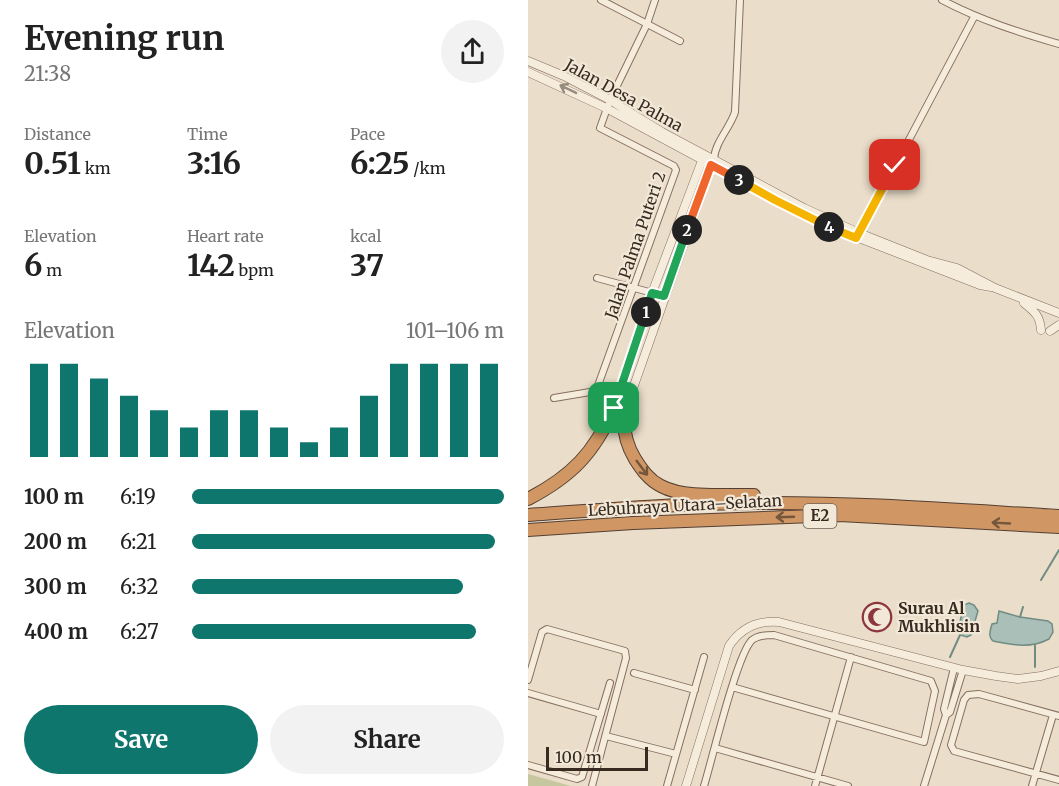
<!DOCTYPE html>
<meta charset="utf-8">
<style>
body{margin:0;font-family:Merriweather,serif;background:#f2f2f2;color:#222;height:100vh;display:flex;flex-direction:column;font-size:22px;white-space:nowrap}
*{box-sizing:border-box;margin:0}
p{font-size:20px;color:#767676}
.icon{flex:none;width:33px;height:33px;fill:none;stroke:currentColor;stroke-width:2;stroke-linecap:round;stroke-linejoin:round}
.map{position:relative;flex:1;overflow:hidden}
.side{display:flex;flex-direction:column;background:#fff;width:528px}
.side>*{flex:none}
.scale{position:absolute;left:18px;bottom:15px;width:102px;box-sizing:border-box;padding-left:6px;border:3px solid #372a21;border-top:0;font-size:16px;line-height:21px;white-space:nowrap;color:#372a21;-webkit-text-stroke:4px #f2e8d8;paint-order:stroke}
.pin{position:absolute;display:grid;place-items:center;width:51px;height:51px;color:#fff;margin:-26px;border-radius:12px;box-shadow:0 3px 9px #0006}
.km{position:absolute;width:30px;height:30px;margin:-15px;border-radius:50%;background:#222;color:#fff;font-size:16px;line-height:30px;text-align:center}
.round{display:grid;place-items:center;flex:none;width:63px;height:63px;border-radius:32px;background:#f2f2f2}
.summary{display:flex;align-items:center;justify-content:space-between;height:102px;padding:0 24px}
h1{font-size:33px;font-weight:700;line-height:45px}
.metrics{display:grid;grid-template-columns:repeat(3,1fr);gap:9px;height:102px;padding:6px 24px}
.metrics div{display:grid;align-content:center}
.metrics b{font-size:30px;font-weight:700}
.metrics small{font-size:16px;font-weight:400}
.metrics p{font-size:16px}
.chart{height:168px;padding:12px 24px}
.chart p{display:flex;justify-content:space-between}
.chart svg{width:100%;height:108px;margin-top:6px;stroke:#0f766e;stroke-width:6}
.cta{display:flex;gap:12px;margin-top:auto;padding:12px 24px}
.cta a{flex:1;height:69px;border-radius:36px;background:#0f766e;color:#fff;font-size:24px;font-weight:700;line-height:69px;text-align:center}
.cta a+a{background:#f2f2f2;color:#222}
ul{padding:0 24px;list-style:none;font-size:20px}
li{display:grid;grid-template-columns:96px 72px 1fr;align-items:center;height:45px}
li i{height:15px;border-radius:8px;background:#0f766e}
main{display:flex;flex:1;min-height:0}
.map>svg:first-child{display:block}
</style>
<main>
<section class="side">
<div class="summary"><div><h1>Evening run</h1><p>21:38</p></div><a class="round"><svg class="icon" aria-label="share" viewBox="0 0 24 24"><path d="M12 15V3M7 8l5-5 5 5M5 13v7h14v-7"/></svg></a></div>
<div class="metrics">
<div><p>Distance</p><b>0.51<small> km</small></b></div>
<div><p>Time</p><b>3:16</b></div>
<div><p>Pace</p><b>6:25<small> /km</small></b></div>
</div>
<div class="metrics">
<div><p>Elevation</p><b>6<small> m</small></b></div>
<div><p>Heart rate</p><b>142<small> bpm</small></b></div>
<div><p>kcal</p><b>37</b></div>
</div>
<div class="chart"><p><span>Elevation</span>101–106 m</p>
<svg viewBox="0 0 160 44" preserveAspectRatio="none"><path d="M5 44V6M15 44V6M25 44V12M35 44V19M45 44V25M55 44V32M65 44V25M75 44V25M85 44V32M95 44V38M105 44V32M115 44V19M125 44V6M135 44V6M145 44V6M155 44V6"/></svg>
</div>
<ul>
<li><b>100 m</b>6:19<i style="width:100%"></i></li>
<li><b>200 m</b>6:21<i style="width:97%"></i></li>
<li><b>300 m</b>6:32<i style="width:87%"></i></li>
<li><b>400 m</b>6:27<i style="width:91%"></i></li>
</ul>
<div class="cta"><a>Save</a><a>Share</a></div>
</section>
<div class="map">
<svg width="531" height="786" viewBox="0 0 531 786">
<rect width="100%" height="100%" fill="#eaddc9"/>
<!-- green -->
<path fill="#c6c79e" d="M0,774L43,786H0Z"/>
<!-- water -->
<path fill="#a9bfb7" stroke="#718d83" stroke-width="1.5" d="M441,603L446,605L450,611L443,635L439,637L432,635L430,630L436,605Z
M471,611L492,617L520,621L524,624L525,632L521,639C502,649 485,645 465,641C460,637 462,630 464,624L469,623Z"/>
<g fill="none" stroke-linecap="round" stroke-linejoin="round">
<!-- stream -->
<path stroke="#718d83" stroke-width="2" d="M513,580L531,550
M492,617L495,607
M507,645V667
M422,657L432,635"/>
<!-- minor casing -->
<g stroke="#857060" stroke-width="8">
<path id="minor" d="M73,0L152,41
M414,0C452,20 490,32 531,44
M186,159C187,142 202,128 207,112L212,0
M330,236L446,17
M69,278L136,296
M26,398L68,391L148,170L146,166L72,128L82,100L119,24L127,0
M106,673L167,690
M0,680L14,632L19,629L97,651L98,658L64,786
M0,693L73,714
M418,715L416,709L426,668
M531,716L451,694L440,695L436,700L423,745L426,751L531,780
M78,736L148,754
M187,748L320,786
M0,765L49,779L54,777L82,683
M139,786L176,657
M176,786C184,760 209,654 224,640C230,635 239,635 246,635L403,681L407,691L396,742L204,687
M287,786L323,657
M396,786L418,715L422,712L435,670
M504,786L525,715"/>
</g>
<!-- tertiary casing -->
<g stroke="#857060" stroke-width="9">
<path id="tertiary" d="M0,61L36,76L82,100L134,132L276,208L331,233L399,260L429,268L467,288L531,313
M0,72L78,108L292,223L452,285L463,287
M496,303C507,312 512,316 513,330
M522,331L531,325
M86,408L124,293L175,158
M96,414L185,161
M158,786L201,646C213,628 229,620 251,622L435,670L468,676L490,679L513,676L531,671"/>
</g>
<!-- motorway casing -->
<g stroke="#533f33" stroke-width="14">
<path id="motorway" d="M96,414C95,430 99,446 107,459C114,470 121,480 133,486C157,499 199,494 226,495
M0,499C44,476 66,453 86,408
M0,515C75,510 151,503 227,503C328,502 430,510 531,516
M0,530L105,523L312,515L531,527"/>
</g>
<!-- minor -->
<use href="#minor" stroke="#f6ecdc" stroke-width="6"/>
<!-- tertiary -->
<use href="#tertiary" stroke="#f6ecdc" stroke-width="8"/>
<!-- motorway -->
<use href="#motorway" stroke="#d09764" stroke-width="12"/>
</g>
<!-- one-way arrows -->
<defs><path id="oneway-shaft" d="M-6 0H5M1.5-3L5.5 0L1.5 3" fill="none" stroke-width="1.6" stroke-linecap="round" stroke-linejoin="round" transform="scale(1.5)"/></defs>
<use stroke="#968b7e" href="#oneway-shaft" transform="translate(40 89) rotate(-154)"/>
<g stroke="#74563c">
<use href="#oneway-shaft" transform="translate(114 468) rotate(53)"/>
<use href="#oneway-shaft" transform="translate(257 517) rotate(178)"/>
<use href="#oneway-shaft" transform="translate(473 523) rotate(-177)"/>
</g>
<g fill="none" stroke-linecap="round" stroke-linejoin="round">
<!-- split-1 casing -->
<g stroke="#fff" stroke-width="12">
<path id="split-1" d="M86,408L118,312"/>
</g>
<!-- split-2 casing -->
<g stroke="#fff" stroke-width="12">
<path id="split-2" d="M118,312L124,293L136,296L159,230"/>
</g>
<!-- split-3 casing -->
<g stroke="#fff" stroke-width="12">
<path id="split-3" d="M159,230L183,165L211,180"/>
</g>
<!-- split-4 casing -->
<g stroke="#fff" stroke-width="12">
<path id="split-4" d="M211,180L247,200L301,227"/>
</g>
<!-- split-5 casing -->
<g stroke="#fff" stroke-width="12">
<path id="split-5" d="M301,227L328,238L367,165"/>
</g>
<!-- split-1 -->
<use href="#split-1" stroke="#22a559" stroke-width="8"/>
<!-- split-2 -->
<use href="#split-2" stroke="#22a559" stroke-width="8"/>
<!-- split-3 -->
<use href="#split-3" stroke="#f0652b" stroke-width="8"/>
<!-- split-4 -->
<use href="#split-4" stroke="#f5b400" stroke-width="8"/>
<!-- split-5 -->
<use href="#split-5" stroke="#f5b400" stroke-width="8"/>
</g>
<!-- icons -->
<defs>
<g id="mosque-ring" transform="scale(1.5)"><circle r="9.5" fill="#f2e8d8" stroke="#8d363e" stroke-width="1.5"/><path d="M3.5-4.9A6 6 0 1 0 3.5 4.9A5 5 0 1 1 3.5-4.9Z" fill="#8d363e"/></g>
</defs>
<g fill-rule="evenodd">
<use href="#mosque-ring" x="349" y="617"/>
</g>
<g text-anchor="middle" stroke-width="4.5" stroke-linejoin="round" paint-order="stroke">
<!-- shield labels -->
<rect fill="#f2e8d8" stroke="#6f6358" stroke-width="1.5" x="275.5" y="504" width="33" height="24" rx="4.5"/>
<g font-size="15" font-weight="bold" fill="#372a21">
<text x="292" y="521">E2</text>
</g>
<!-- street labels -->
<g font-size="16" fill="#372a21" stroke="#f2e8d8">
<text transform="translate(96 95) rotate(29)" y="6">Jalan Desa Palma</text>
<text transform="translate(107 245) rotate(-71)" y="6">Jalan Palma Puteri 2</text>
<text transform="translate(157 505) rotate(-3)" y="6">Lebuhraya Utara–Selatan</text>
</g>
<!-- poi labels -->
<g font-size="16" font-weight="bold" fill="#372a21" stroke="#f2e8d8" text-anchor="start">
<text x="370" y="614">Surau Al<tspan x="370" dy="18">Mukhlisin</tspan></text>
</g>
</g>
</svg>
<div class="scale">100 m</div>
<div class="pin" style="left:86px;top:408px;background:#1e9e55"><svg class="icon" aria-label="arrive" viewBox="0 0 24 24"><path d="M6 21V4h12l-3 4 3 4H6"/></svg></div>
<div class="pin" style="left:367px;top:165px;background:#d93025"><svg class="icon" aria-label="check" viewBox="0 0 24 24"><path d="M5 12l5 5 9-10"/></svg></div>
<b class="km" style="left:118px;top:312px">1</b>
<b class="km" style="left:159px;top:230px">2</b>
<b class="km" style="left:211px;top:180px">3</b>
<b class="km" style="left:301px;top:227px">4</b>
</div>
</main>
